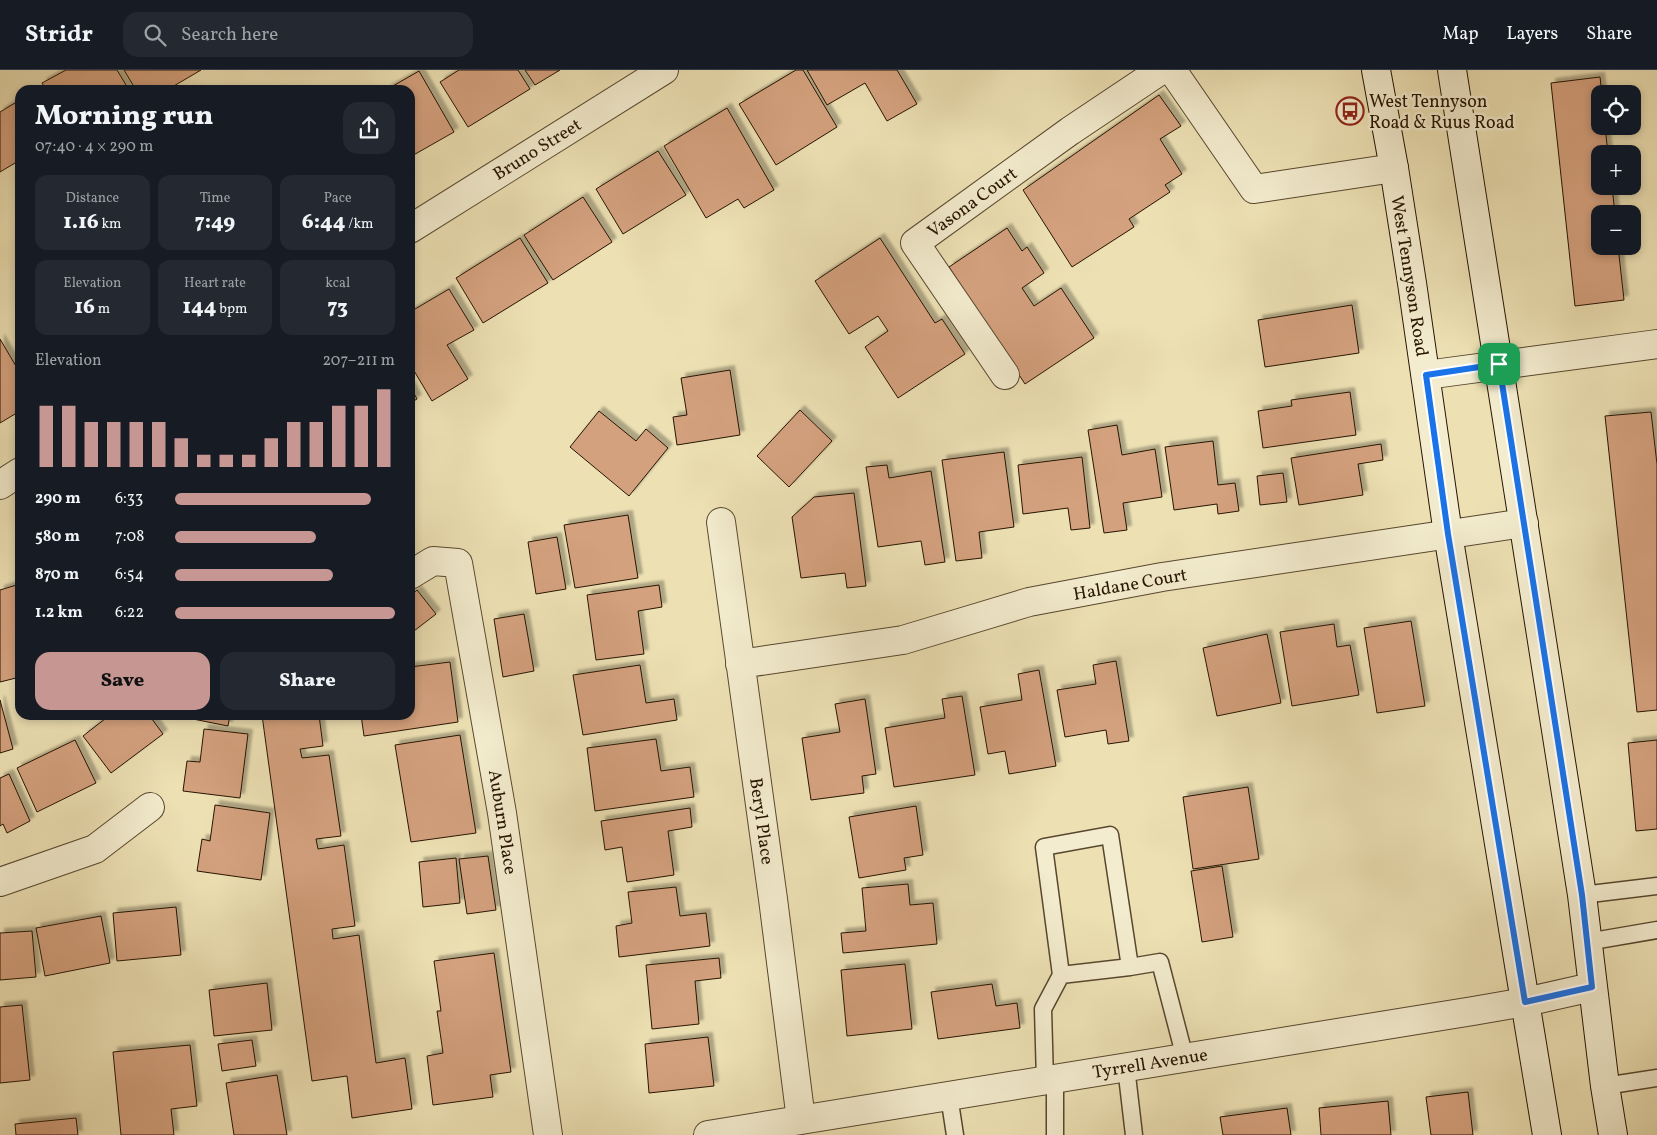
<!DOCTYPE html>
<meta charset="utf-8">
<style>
body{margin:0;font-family:Vollkorn,serif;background:#242831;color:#f1f3f6;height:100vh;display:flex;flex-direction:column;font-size:19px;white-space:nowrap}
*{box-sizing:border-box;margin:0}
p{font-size:16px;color:#9ea1a6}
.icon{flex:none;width:28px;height:28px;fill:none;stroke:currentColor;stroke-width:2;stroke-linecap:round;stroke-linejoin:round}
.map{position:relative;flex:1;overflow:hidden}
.drawer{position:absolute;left:15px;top:15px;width:400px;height:635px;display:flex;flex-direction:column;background:#171b24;border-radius:15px;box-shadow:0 2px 8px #0003}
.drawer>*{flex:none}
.fabs{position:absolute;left:1591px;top:15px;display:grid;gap:10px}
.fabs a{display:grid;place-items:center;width:50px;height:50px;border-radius:10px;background:#171b24;box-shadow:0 2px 8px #0003;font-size:25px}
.pin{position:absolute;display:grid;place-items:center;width:42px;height:42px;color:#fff;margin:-21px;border-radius:10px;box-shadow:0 2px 8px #0006}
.round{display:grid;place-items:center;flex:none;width:52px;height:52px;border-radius:15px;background:#242831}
.summary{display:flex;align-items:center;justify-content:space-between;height:85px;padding:0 20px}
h1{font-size:28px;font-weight:800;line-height:38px}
.figures{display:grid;grid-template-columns:repeat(3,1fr);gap:8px;height:85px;padding:5px 20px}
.figures div{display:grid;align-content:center;border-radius:12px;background:#242831;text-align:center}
.figures b{font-size:21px;font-weight:800}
.figures small{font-size:14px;font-weight:400}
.figures p{font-size:14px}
.chart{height:140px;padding:10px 20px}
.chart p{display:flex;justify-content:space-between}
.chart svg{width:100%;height:90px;margin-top:5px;stroke:#c59692;stroke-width:6}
.action{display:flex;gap:10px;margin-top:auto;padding:10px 20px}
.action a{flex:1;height:58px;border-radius:15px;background:#c59692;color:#111;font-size:20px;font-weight:800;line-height:58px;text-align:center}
.action a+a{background:#242831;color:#f1f3f6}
ul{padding:0 20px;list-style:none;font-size:16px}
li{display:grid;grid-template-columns:80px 60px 1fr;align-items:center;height:38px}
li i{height:12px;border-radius:6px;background:#c59692}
header{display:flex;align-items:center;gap:30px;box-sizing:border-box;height:70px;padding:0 25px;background:#171b24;border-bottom:1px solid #363941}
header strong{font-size:24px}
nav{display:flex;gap:28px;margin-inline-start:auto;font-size:18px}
.search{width:350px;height:45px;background:#242831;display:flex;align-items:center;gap:12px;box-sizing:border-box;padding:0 18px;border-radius:15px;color:#9ea1a6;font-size:19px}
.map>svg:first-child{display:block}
</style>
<header>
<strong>Stridr</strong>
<div class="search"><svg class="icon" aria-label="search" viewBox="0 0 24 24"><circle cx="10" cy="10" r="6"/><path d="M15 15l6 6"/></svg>Search here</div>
<nav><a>Map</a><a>Layers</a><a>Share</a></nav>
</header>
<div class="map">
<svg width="1657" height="1065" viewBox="0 0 1657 1065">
<defs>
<filter id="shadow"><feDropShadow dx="4.5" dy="-4.5" stdDeviation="1" flood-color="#0004"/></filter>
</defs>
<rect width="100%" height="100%" fill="#ede1b4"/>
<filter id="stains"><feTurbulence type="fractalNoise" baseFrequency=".004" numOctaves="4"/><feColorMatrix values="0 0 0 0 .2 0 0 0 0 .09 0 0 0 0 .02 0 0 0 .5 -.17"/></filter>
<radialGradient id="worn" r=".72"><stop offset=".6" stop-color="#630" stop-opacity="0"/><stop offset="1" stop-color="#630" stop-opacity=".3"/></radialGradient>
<!-- building -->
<path fill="#d4a17e" stroke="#261401" filter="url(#shadow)" d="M66,0H117L129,20H46L42,13Z
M124,0H201L167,20H136Z
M459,0H518L530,19L468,57L440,12Z
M525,0H560L535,15Z
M796,0H803L837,57L776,95L739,34Z
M807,0H897L917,34L887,51L865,13L827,35Z
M419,1L454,62L410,87V20H386Z
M1600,7L1602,24H1600V56H1605L1608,84H1600V116H1612L1615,144H1600V176H1618L1624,230L1575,236L1551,13Z
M1159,25L1181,56L1160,69L1182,104L1165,115L1170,122L1129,149L1134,157L1072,197L1023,120Z
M20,30V90L0,102V42Z
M727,38L774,120L744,138L738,129L706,148L664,76Z
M658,81L686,125L623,164L596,119Z
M583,127L612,172L553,210L524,165Z
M1007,158L1022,181L1027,177L1044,203L1022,218L1034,236L1061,218L1094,268L1025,314L949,197Z
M520,168L548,213L483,253L456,208Z
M880,168L935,253L942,249L965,284L898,328L865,277L888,261L878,246L849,264L815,211Z
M449,219L474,260L447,275L468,309L432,331L410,294V242Z
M1352,235L1359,283L1265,297L1258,250Z
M0,269L20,303V341L0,353Z
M730,300L740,365L677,375L673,347L687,345L681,308Z
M410,316L417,329L410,333Z
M1350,322L1356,365L1263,378L1258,341L1292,336L1291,330Z
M800,340L832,371L789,417L757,386Z
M599,341L636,371L646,359L668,378L629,426L570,377Z
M1651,342L1657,394V640L1637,642L1605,346Z
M1117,355L1122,385L1155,379L1162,427L1123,433L1127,460L1104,463L1088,360Z
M1213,371L1218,415L1235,413L1239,441L1218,444L1217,434L1174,440L1165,377Z
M1381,374L1383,390L1358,394L1363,425L1299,435L1291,388Z
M1004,382L1014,457L979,462L982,488L956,491L942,390Z
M1082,387L1090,458L1071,460L1068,438L1023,444L1018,395Z
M887,395L889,408L931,401L945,492L925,495L921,471L878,477L866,397Z
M1283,403L1287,432L1260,435L1257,406Z
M854,423L866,516L847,518L845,503L801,508L792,447L814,427Z
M628,445L638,508L575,518L564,455Z
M557,467L566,519L536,524L528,472Z
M20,514V607L0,612V520Z
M659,515L662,537L638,541L644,584L596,590L587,525Z
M417,520L436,544L410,564V526Z
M524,544L534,601L503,607L494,549Z
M1411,551L1425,636L1377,643L1364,558Z
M1334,554L1337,577L1350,575L1359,625L1292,636L1280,562Z
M1267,564L1281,633L1217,646L1203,578Z
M1116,591L1129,671L1108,674L1106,660L1065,667L1057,620L1096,614L1093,595Z
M450,592L458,652L364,666L361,645H410V597Z
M640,595L646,633L674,629L677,650L583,665L573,605Z
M1039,600L1056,696L1009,704L1005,681L988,684L980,637L1022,630L1018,604Z
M962,626L975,705L894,717L885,658L945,648L942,629Z
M865,629L876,704L862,706L864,723L811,730L802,668L840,662L835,634Z
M0,630L13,679L0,683Z
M110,645H149L163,664L111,703L83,666Z
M173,645H230L228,656Z
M262,645H319L323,676L300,679L302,688L329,685L341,766L316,769L318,779L344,775L355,856L332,859L333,869L359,865L376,993L405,988L412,1039L352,1048L347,1006L312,1011Z
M204,659L248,664L240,728L183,721L187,691L200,692Z
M460,665L476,763L411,772L395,675Z
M656,669L661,701L690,697L694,727L595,741L587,678Z
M75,670L96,713L37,742L17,698Z
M1657,670V759L1636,761L1628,673Z
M9,704L30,751L7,763L3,754L0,756V708Z
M1248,717L1259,789L1193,799L1183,727Z
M215,735L270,743L261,810L197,801L202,769L210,771Z
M916,736L923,785L904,788L906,800L859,808L849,747Z
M690,738L692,757L668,761L674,805L627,812L622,777L605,780L601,751Z
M488,786L496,840L467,844L459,789Z
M456,788L460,833L423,837L419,792Z
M1222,796L1233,867L1202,872L1191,801Z
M908,814L910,835L933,833L937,874L843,883L841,863L866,861L862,818Z
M676,817L680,846L706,843L710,876L619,887L616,856L632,853L628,822Z
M176,837L181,885L117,891L113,843Z
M101,846L110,893L45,906L36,858Z
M32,861L36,907L0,910V863Z
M494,883L511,1002L490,1005L493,1027L433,1035L427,986L443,983L437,941H441L434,891Z
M719,888L721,908L695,911L699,954L652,959L646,895Z
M905,894L912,959L847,966L841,900Z
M267,913L272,960L214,966L209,920Z
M992,914L996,936L1017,933L1020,958L938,969L931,922Z
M22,935L30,1010L0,1013V937Z
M708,967L714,1016L649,1023L645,974Z
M252,970L256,996L222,1001L218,974Z
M190,975L197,1036L171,1039L174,1065H121L113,982Z
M277,1005L287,1065H234L226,1013Z
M1468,1022L1473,1065H1431L1426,1027Z
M1388,1031L1391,1065H1321L1319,1038Z
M1287,1038L1291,1065H1223L1220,1047Z
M76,1048L78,1065H16L15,1054Z"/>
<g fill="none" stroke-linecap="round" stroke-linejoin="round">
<!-- service casing -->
<g stroke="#58472e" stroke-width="19">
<path id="service" d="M1582,825L1657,816
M1587,872L1657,860
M1061,905L1130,897
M1126,997L1134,1065
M1055,1009V1065
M1045,1011L1043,939L1061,905L1044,777L1110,765L1130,897L1160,892L1185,988
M1605,1016L1657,1008
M949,1026L955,1065"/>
</g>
<!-- minor casing -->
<g stroke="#58472e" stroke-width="30">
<path id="minor" d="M1172,0L1254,119L1394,98
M410,159L664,0
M1005,305L915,173L1070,61L1161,0
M1426,305L1657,274
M0,415L20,402
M721,452L773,829L801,1050
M410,505L433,491L458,493L502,743L548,1065
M740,594L903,570L1029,532L1162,507L1524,453
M0,812L95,779L150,737
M708,1065L1473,941L1525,932L1592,917"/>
</g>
<!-- secondary casing -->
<g stroke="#261401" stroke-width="30">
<path id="secondary" d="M1376,0L1394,98L1412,213L1448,464L1547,1065
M1452,0L1582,825L1605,1016L1613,1065"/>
</g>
<!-- service -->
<use href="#service" stroke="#f3ecce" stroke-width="16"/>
<!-- minor -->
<use href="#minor" stroke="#f3ecce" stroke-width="28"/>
<!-- secondary -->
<use href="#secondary" stroke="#f3ecce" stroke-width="28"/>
</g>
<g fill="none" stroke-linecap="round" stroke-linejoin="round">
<!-- route casing -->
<g stroke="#fff" stroke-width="10">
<path id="route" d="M1499,294L1582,825L1592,917L1525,932L1448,464L1426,305Z"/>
</g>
<!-- route -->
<use href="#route" stroke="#1a73e8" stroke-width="6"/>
</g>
<!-- icons -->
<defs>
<g id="bus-ring" transform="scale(1.4375)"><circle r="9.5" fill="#f3ecce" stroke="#8f2418" stroke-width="1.5"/><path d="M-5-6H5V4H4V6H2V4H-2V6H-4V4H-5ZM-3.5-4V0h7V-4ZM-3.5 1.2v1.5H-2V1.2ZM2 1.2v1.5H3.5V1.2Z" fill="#8f2418"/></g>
</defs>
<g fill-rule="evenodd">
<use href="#bus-ring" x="1350" y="41"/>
</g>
<g text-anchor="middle" stroke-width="5" stroke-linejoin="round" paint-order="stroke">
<!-- poi labels -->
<g font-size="18" fill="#261401" stroke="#f3ecce" text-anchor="start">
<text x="1369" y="37">West Tennyson<tspan x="1369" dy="21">Road &amp; Ruus Road</tspan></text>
</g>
<!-- street labels -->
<g font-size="18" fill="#261401" stroke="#f3ecce">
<text transform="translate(537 79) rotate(-32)" y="6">Bruno Street</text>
<text transform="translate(972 132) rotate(-36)" y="6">Vasona Court</text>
<text transform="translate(1410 206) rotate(81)" y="6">West Tennyson Road</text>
<text transform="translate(1130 514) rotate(-10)" y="6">Haldane Court</text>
<text transform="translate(762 751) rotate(82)" y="6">Beryl Place</text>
<text transform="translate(503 752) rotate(81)" y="6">Auburn Place</text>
<text transform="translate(1150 993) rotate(-9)" y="6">Tyrrell Avenue</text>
</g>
</g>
<rect width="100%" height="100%" filter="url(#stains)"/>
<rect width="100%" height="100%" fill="url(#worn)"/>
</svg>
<div class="fabs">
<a><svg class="icon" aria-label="locate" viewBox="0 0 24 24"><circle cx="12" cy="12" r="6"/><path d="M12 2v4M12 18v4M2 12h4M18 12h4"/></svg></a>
<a>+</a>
<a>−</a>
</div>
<div class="pin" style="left:1499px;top:294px;background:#1e9e55"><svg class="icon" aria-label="arrive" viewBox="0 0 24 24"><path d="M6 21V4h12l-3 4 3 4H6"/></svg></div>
<section class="drawer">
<div class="summary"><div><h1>Morning run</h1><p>07:40 · 4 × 290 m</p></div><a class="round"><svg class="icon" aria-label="share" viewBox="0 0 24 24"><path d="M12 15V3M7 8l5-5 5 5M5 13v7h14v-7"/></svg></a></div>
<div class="figures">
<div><p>Distance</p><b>1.16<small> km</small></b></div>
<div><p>Time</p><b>7:49</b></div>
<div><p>Pace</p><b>6:44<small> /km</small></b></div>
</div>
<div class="figures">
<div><p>Elevation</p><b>16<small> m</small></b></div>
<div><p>Heart rate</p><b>144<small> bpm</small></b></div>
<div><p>kcal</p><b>73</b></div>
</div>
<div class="chart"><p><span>Elevation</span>207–211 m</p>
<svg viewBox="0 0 160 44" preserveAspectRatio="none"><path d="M5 44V14M15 44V14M25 44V22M35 44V22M45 44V22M55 44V22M65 44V30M75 44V38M85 44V38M95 44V38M105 44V30M115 44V22M125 44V22M135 44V14M145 44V14M155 44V6"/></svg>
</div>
<ul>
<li><b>290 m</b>6:33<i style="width:89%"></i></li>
<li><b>580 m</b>7:08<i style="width:64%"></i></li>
<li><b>870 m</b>6:54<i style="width:72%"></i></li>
<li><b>1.2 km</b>6:22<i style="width:100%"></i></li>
</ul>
<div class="action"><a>Save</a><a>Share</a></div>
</section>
</div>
